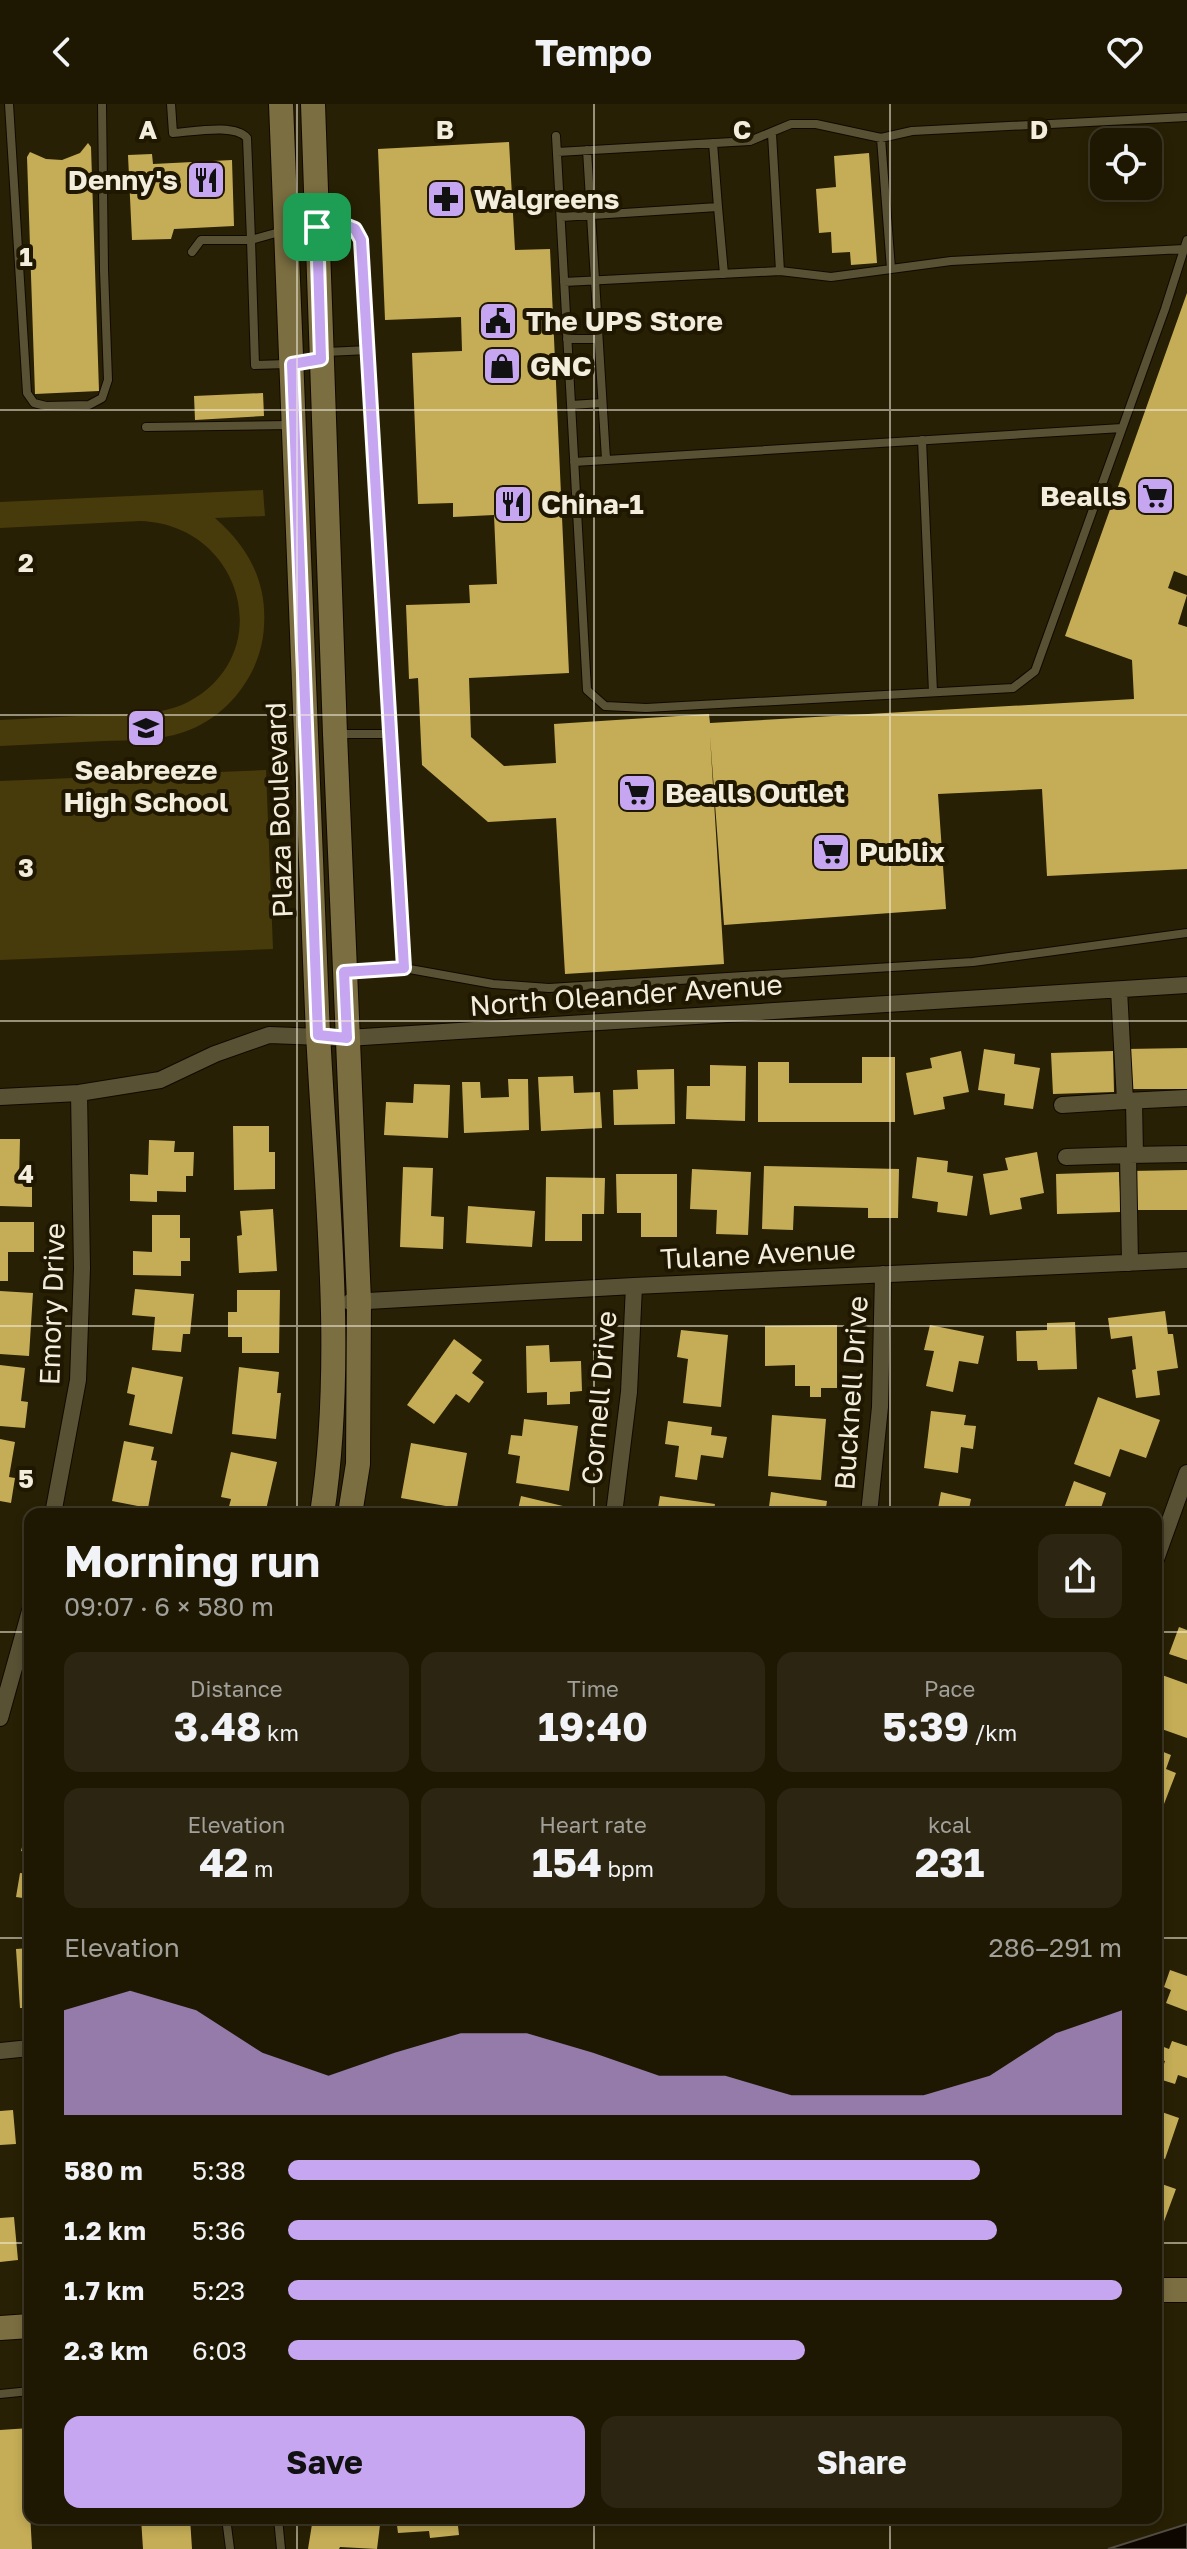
<!DOCTYPE html>
<meta charset="utf-8">
<style>
body{margin:0;font-family:"Golos Text",sans-serif;background:#2b2512;color:#f1f3f6;height:100vh;display:flex;flex-direction:column;font-size:30px;white-space:nowrap}
*{box-sizing:border-box;margin:0}
p{font-size:26px;color:#a1a09a}
.icon{flex:none;width:44px;height:44px;fill:none;stroke:currentColor;stroke-width:2;stroke-linecap:round;stroke-linejoin:round}
.map{position:relative;flex:1;overflow:hidden}
.panel{position:absolute;left:24px;top:1404px;width:1138px;height:1016px;display:flex;flex-direction:column;background:#1e1803;border-radius:16px;box-shadow:0 4px 12px #0003,0 0 0 2px #3c3725}
.panel>*{flex:none}
.fabs{position:absolute;left:1090px;top:24px;display:grid;gap:16px}
.fabs a{display:grid;place-items:center;width:72px;height:72px;border-radius:16px;background:#1e1803;box-shadow:0 4px 12px #0003,0 0 0 2px #3c3725;font-size:40px}
.pin{position:absolute;display:grid;place-items:center;width:68px;height:68px;color:#fff;margin:-34px;border-radius:16px;box-shadow:0 4px 12px #0006}
.round{display:grid;place-items:center;flex:none;width:84px;height:84px;border-radius:16px;background:#2b2512}
.summary{display:flex;align-items:center;justify-content:space-between;height:136px;padding:0 40px}
h1{font-size:44px;font-weight:700;line-height:60px}
.figures{display:grid;grid-template-columns:repeat(3,1fr);gap:12px;height:136px;padding:8px 40px}
.figures div{display:grid;align-content:center;border-radius:16px;background:#2b2512;text-align:center}
.figures b{font-size:40px;font-weight:700}
.figures small{font-size:22px;font-weight:400}
.figures p{font-size:22px}
.chart{height:224px;padding:16px 40px}
.chart p{display:flex;justify-content:space-between}
.chart svg{width:100%;height:144px;margin-top:8px;fill:#c6a6f0;opacity:.7}
.button{display:flex;gap:16px;margin-top:auto;padding:16px 40px}
.button a{flex:1;height:92px;border-radius:16px;background:#c6a6f0;color:#111;font-size:32px;font-weight:700;line-height:92px;text-align:center}
.button a+a{background:#2b2512;color:#f1f3f6}
ul{padding:0 40px;list-style:none;font-size:26px}
li{display:grid;grid-template-columns:128px 96px 1fr;align-items:center;height:60px}
li i{height:20px;border-radius:10px;background:#c6a6f0}
header{display:flex;justify-content:space-between;align-items:center;height:104px;padding:0 40px;background:#1e1803;font-size:36px;font-weight:700}
.map>svg:first-child{display:block}
</style>
<header><svg class="icon" aria-label="back" viewBox="0 0 24 24"><path d="M15 5l-7 7 7 7"/></svg>Tempo<svg class="icon" aria-label="heart" viewBox="0 0 24 24"><path d="M12 20l-8-8c-3-5 5-10 8-4 3-6 11-1 8 4z"/></svg></header>
<div class="map">
<svg width="1187" height="2445" viewBox="0 0 1187 2445">
<rect width="100%" height="100%" fill="#282004"/>
<!-- green -->
<path fill="#473a0b" d="M263,386L265,412L215,414C248,443 267,477 264,522C262,569 228,613 184,628C158,637 131,636 104,637C70,639 35,640 0,642V616C33,614 65,613 98,611C128,610 161,612 188,598C279,550 242,420 140,417L0,424V398Z
M266,666L273,845L0,856V677Z"/>
<!-- water -->
<path fill="#0e0700" stroke="#524c42" stroke-width="2" d="M1187,2420V2445H1108Z"/>
<!-- building -->
<path fill="#c5ad57" d="M509,38L515,146L550,145L569,569L469,574L471,633L504,662L556,659L554,620L709,610L710,619L1134,595L1132,556L1065,532L1187,189V472L1174,467L1168,484L1187,491L1178,520L1187,523V765L1047,772L1042,685L938,690L946,805L724,821L710,632L724,860L565,870L556,714L488,718L422,661L418,574L409,575L406,501L470,499L469,481L497,480L494,411L453,413V399L418,400L412,249L462,247L461,213L385,216L378,45Z
M88,39L91,43L99,287L35,290L27,53L30,48L46,55L62,56L80,49Z
M869,49L877,159L851,161L850,148L832,149L831,128L819,129L816,85L836,83L834,52Z
M152,50L153,60L232,56L234,122L174,125L171,135L132,136L128,51Z
M263,289L264,312L195,316L194,292Z
M1187,944V985H1126V945Z
M984,945L1015,950L1014,960L1040,964L1033,1005L1004,1001L1005,990L978,986Z
M961,947L969,988L943,993L945,1005L914,1011L906,969L932,964L930,954Z
M1113,947L1114,988L1053,990L1051,949Z
M862,953H895V1018H758V958H789V979H862Z
M710,961L746,962L745,1017L686,1015L687,982H710Z
M674,965L675,1020L614,1021L613,986L638,985L637,966Z
M573,972L574,989L600,988L602,1024L541,1027L538,973Z
M508,975H528L529,1026L464,1029L462,978H480L481,994L509,993Z
M414,980L450,981L448,1034L384,1031L386,998L413,999Z
M233,1022H269V1048H275V1085L234,1086Z
M0,1035H20L19,1076L32,1077V1103L0,1102Z
M149,1036L175,1037L174,1048H194L193,1072H186V1088L157,1087V1098L130,1097V1070L148,1071Z
M1037,1048L1044,1089L1020,1094L1022,1105L990,1111L983,1070L1008,1066L1005,1054Z
M917,1053L948,1057L947,1068L973,1072L967,1112L937,1108L938,1098L912,1094Z
M764,1062L899,1065L898,1114H868V1104L794,1102L793,1126L762,1125Z
M403,1063L433,1064L431,1112L444,1113L443,1145L400,1143Z
M692,1065L751,1068L748,1131L716,1130L717,1106L690,1105Z
M1187,1066V1106H1131L1130,1067Z
M1119,1068L1121,1108L1057,1110L1056,1070Z
M616,1070H677V1133H641V1109H617Z
M546,1073L605,1074L604,1110H582V1137H545Z
M468,1102L535,1107L532,1143L466,1139Z
M273,1105L277,1167L239,1169L237,1132L242,1131L240,1107Z
M152,1111H180V1134H190V1157H181V1172L133,1171V1147L152,1148Z
M0,1118H34V1148H8V1177H0Z
M135,1185L194,1190L190,1230H183L181,1248L152,1246L155,1213L132,1211Z
M237,1186H280L279,1249H242V1233H228V1208H237Z
M0,1187L33,1189L29,1252L0,1250Z
M1165,1207L1168,1230H1173L1178,1264L1157,1267L1160,1291L1136,1294L1132,1266L1136,1265L1132,1232L1111,1235L1108,1214Z
M1075,1218L1077,1265L1038,1266L1037,1257H1017L1016,1227L1047,1226V1219Z
M837,1221V1284H821V1293H810V1282H795V1261L765,1262V1222Z
M930,1221L984,1232L978,1260L959,1257L953,1288L926,1282L934,1247L924,1246Z
M681,1226L728,1231L721,1303L683,1299L688,1255L677,1253Z
M454,1235L482,1256L472,1269L484,1278L469,1299L456,1290L434,1320L407,1301Z
M549,1241L550,1258L581,1257L582,1287L570,1288V1300L547,1301V1288L527,1289L526,1242Z
M0,1261L25,1264L21,1297L28,1298L25,1324L0,1322Z
M132,1263L183,1273L172,1330L129,1321L135,1291L127,1289Z
M239,1263L279,1268L277,1289H281L276,1335L232,1330Z
M1098,1293L1160,1316L1146,1354L1120,1345L1110,1373L1074,1360Z
M931,1307L966,1311L964,1321L976,1322L973,1345L961,1343L958,1369L924,1364Z
M772,1311L826,1315L821,1376L768,1372Z
M524,1315L578,1322L569,1387L516,1379L520,1352L508,1350L511,1331L522,1332Z
M668,1317L712,1323L711,1331L727,1333L723,1354L701,1351L697,1376L675,1373L679,1342L665,1340Z
M0,1335L15,1338L9,1373L15,1374L11,1399L0,1397Z
M124,1337L154,1343L151,1356L157,1357L148,1404L112,1397Z
M411,1339L467,1349L457,1404L401,1394Z
M231,1348L277,1358L265,1410H227L231,1395L221,1393Z
M1074,1377L1106,1389L1099,1410H1062Z
M771,1388L827,1397L825,1410H768Z
M941,1388L971,1395L968,1410H937Z
M521,1392L567,1403L565,1410H517Z
M660,1392L715,1400L713,1410H657Z
M1179,1523L1187,1526V1556L1169,1550Z
M1162,1571L1187,1580V1634L1156,1623V1611L1161,1598L1156,1597V1587Z
M1156,1645L1171,1651L1166,1665L1176,1669L1164,1700L1156,1698Z
M27,1724L30,1725V1749L21,1747Z
M20,1769L30,1770V1795L16,1793Z
M30,1844V1904H20L16,1845Z
M1170,1866L1187,1872V1907L1166,1899L1171,1886L1164,1883Z
M1172,1937L1187,1942V1974L1178,1971L1175,1980L1159,1975L1165,1957L1156,1954V1940L1169,1945Z
M13,2006L16,2040L0,2041V2007Z
M1156,2006L1179,2014L1165,2055L1156,2051Z
M1156,2078L1176,2085L1156,2139Z
M14,2113L18,2156L0,2158V2114Z
M30,2324L28,2370L32,2445H0V2326Z
M141,2414H190L192,2445H143Z
M313,2414L327,2416L328,2414H361L360,2418L380,2421L377,2445L340,2443L339,2445H308Z
M396,2414H470L471,2421L458,2422L459,2431L430,2434L429,2427L398,2429Z"/>
<g fill="none" stroke-linecap="round" stroke-linejoin="round">
<!-- lane casing -->
<g stroke="#110900" stroke-width="10">
<path id="lane" d="M9,0L27,289L34,299L46,302L89,301L102,294L108,276L104,166L102,0
M171,0L173,29C192,28 235,19 247,34L251,136H201L192,148
M556,32L587,586L605,602L646,604L1013,584L1035,567L1165,205L1187,136
M881,34L891,165
M713,39L718,103
M587,46L606,355
M557,48L750,37L791,20H816L881,34L912,27L1187,13
M561,113L718,103L724,170
M322,123C342,122 349,118 361,136L404,864L349,867
M283,127L251,136L255,261L287,260
M780,167L831,173L951,157L1184,145
M564,178L780,167L772,30
M567,235H598
M326,248L369,246
M571,301L602,299
M146,323L290,321
M922,336L933,588
M574,358L1122,324
M339,630H391
M404,864L493,880L549,884L973,858L1187,829
M0,2290L30,2287
M226,2414L230,2445
M278,2414L281,2445"/>
</g>
<!-- street casing -->
<g stroke="#110900" stroke-width="18">
<path id="street" d="M0,993L79,989L160,976L215,950L269,931L347,934L1187,881
M1125,997L1186,994
M1134,997L1135,1051
M1062,1001L1125,997L1119,886
M1128,1051L1186,1050
M1066,1053L1128,1051L1130,1159
M350,1198L634,1182L1187,1156
M53,1410L78,1276L82,1164L79,989
M614,1410L629,1288L634,1182
M869,1410L880,1303L883,1170
M1156,1455L1187,1369
M0,1614L30,1507
M0,1947L30,1944"/>
</g>
<!-- secondary casing -->
<g stroke="#110900" stroke-width="26">
<path id="secondary" d="M281,0C293,302 305,605 317,907C324,1073 347,1246 322,1410
M313,0L335,630L359,1197L358,1360L350,1410
M1156,2186H1187
M0,2224L30,2222"/>
</g>
<!-- lane -->
<use href="#lane" stroke="#595134" stroke-width="8"/>
<!-- street -->
<use href="#street" stroke="#595134" stroke-width="16"/>
<!-- secondary -->
<use href="#secondary" stroke="#7b6e41" stroke-width="24"/>
</g>
<g fill="none" stroke-linecap="round" stroke-linejoin="round">
<!-- route casing -->
<g stroke="#fff" stroke-width="16">
<path id="route" d="M345,121L355,125L361,136L404,864L344,868L347,934L318,931L292,260L321,255L317,123Z"/>
</g>
<!-- route -->
<use href="#route" stroke="#c6a6f0" stroke-width="10"/>
</g>
<!-- grid -->
<path fill="none" stroke="#f2eddc" stroke-width="2" stroke-opacity="0.55" d="M297,0V1410M594,0V1410M890,0V1410M0,306H1187M0,611H1187M0,917H1187M0,1222H1187M0,1528H30M1156,1528H1187M0,1834H30M1156,1834H1187M0,2139H30M1156,2139H1187M297,2414V2445M594,2414V2445M890,2414V2445"/>
<!-- icons -->
<defs>
<g id="restaurant-square" transform="scale(2)"><rect x="-9" y="-9" width="18" height="18" rx="4" fill="#c6a6f0" stroke="#1f1700"/><path d="M-5-6h1v4h1v-4h1v4h1v-4h1v5L-1.5 .5V6h-2V.5L-5-1ZM5-6V6H3V1.5H1.5Q1.5-4 5-6Z" fill="#111"/></g>
<g id="pharmacy-square" transform="scale(2)"><rect x="-9" y="-9" width="18" height="18" rx="4" fill="#c6a6f0" stroke="#1f1700"/><path d="M-2-6h4v4h4v4h-4v4h-4v-4h-4v-4h4Z" fill="#111"/></g>
<g id="civic-square" transform="scale(2)"><rect x="-9" y="-9" width="18" height="18" rx="4" fill="#c6a6f0" stroke="#1f1700"/><path d="M-.6-6.5H3V-4.5H.6V-3L4-1V1h2V6H-6V1h2V-1L-.6-3ZM-1.2 2.5V6h2.4V2.5Z" fill="#111"/></g>
<g id="shop-square" transform="scale(2)"><rect x="-9" y="-9" width="18" height="18" rx="4" fill="#c6a6f0" stroke="#1f1700"/><path d="M-5-2.5h2.3a2.7 3.5 0 0 1 5.4 0H5L5.5 6h-11ZM-1.5-2.5h3a1.5 2.3 0 0 0-3 0Z" fill="#111"/></g>
<g id="supermarket-square" transform="scale(2)"><rect x="-9" y="-9" width="18" height="18" rx="4" fill="#c6a6f0" stroke="#1f1700"/><path d="M-6-5.5h2.5l.6 2H6L4.5 2H-2.5L-4.4-4H-6ZM-1.5 3.2a1.3 1.3 0 1 0 .1 0ZM3 3.2a1.3 1.3 0 1 0 .1 0Z" fill="#111"/></g>
<g id="school-square" transform="scale(2)"><rect x="-9" y="-9" width="18" height="18" rx="4" fill="#c6a6f0" stroke="#1f1700"/><path d="M0-5L7-2L0 1L-7-2ZM-4 1L0 2.5L4 1V4Q0 6-4 4Z" fill="#111"/></g>
</defs>
<g fill-rule="evenodd">
<use href="#restaurant-square" x="206" y="76"/>
<use href="#pharmacy-square" x="446" y="95"/>
<use href="#civic-square" x="498" y="217"/>
<use href="#shop-square" x="502" y="262"/>
<use href="#supermarket-square" x="1155" y="392"/>
<use href="#restaurant-square" x="513" y="400"/>
<use href="#school-square" x="146" y="624"/>
<use href="#supermarket-square" x="637" y="689"/>
<use href="#supermarket-square" x="831" y="748"/>
</g>
<g text-anchor="middle" stroke-width="8" stroke-linejoin="round" paint-order="stroke">
<!-- poi labels -->
<g font-size="28" font-weight="bold" fill="#f2eddc" stroke="#1f1700" text-anchor="start">
<text x="178" y="86" text-anchor="end">Denny's</text>
<text x="474" y="105">Walgreens</text>
<text x="526" y="227">The UPS Store</text>
<text x="530" y="272">GNC</text>
<text x="1127" y="402" text-anchor="end">Bealls</text>
<text x="541" y="410">China-1</text>
<text x="146" y="676" text-anchor="middle">Seabreeze<tspan x="146" dy="32">High School</tspan></text>
<text x="665" y="699">Bealls Outlet</text>
<text x="859" y="758">Publix</text>
</g>
<!-- street labels -->
<g font-size="28" fill="#f2eddc" stroke="#1f1700">
<text transform="translate(279 706) rotate(-92)" y="10">Plaza Boulevard</text>
<text transform="translate(626 891) rotate(-4)" y="10">North Oleander Avenue</text>
<text transform="translate(758 1150) rotate(-3)" y="10">Tulane Avenue</text>
<text transform="translate(52 1200) rotate(-88)" y="10">Emory Drive</text>
<text transform="translate(851 1289) rotate(-86)" y="10">Bucknell Drive</text>
<text transform="translate(599 1294) rotate(-85)" y="10">Cornell Drive</text>
</g>
</g>
<g font-size="26" text-anchor="middle" font-weight="bold" fill="#f2eddc" stroke="#1f1700" stroke-width="8" stroke-linejoin="round" paint-order="stroke">
<text x="148" y="35">A</text>
<text x="445" y="35">B</text>
<text x="742" y="35">C</text>
<text x="1039" y="35">D</text>
<text x="26" y="162">1</text>
<text x="26" y="468">2</text>
<text x="26" y="773">3</text>
<text x="26" y="1079">4</text>
<text x="26" y="1384">5</text>
</g>
</svg>
<div class="fabs">
<a><svg class="icon" aria-label="locate" viewBox="0 0 24 24"><circle cx="12" cy="12" r="6"/><path d="M12 2v4M12 18v4M2 12h4M18 12h4"/></svg></a>
</div>
<div class="pin" style="left:317px;top:123px;background:#1e9e55"><svg class="icon" aria-label="arrive" viewBox="0 0 24 24"><path d="M6 21V4h12l-3 4 3 4H6"/></svg></div>
<section class="panel">
<div class="summary"><div><h1>Morning run</h1><p>09:07 · 6 × 580 m</p></div><a class="round"><svg class="icon" aria-label="share" viewBox="0 0 24 24"><path d="M12 15V3M7 8l5-5 5 5M5 13v7h14v-7"/></svg></a></div>
<div class="figures">
<div><p>Distance</p><b>3.48<small> km</small></b></div>
<div><p>Time</p><b>19:40</b></div>
<div><p>Pace</p><b>5:39<small> /km</small></b></div>
</div>
<div class="figures">
<div><p>Elevation</p><b>42<small> m</small></b></div>
<div><p>Heart rate</p><b>154<small> bpm</small></b></div>
<div><p>kcal</p><b>231</b></div>
</div>
<div class="chart"><p><span>Elevation</span>286–291 m</p>
<svg viewBox="0 0 160 44" preserveAspectRatio="none"><path d="M0 44V12L10 6L20 12L30 25L40 32L50 25L60 19L70 19L80 25L90 32L100 32L110 38L120 38L130 38L140 32L150 19L160 12V44z"/></svg>
</div>
<ul>
<li><b>580 m</b>5:38<i style="width:83%"></i></li>
<li><b>1.2 km</b>5:36<i style="width:85%"></i></li>
<li><b>1.7 km</b>5:23<i style="width:100%"></i></li>
<li><b>2.3 km</b>6:03<i style="width:62%"></i></li>
</ul>
<div class="button"><a>Save</a><a>Share</a></div>
</section>
</div>
